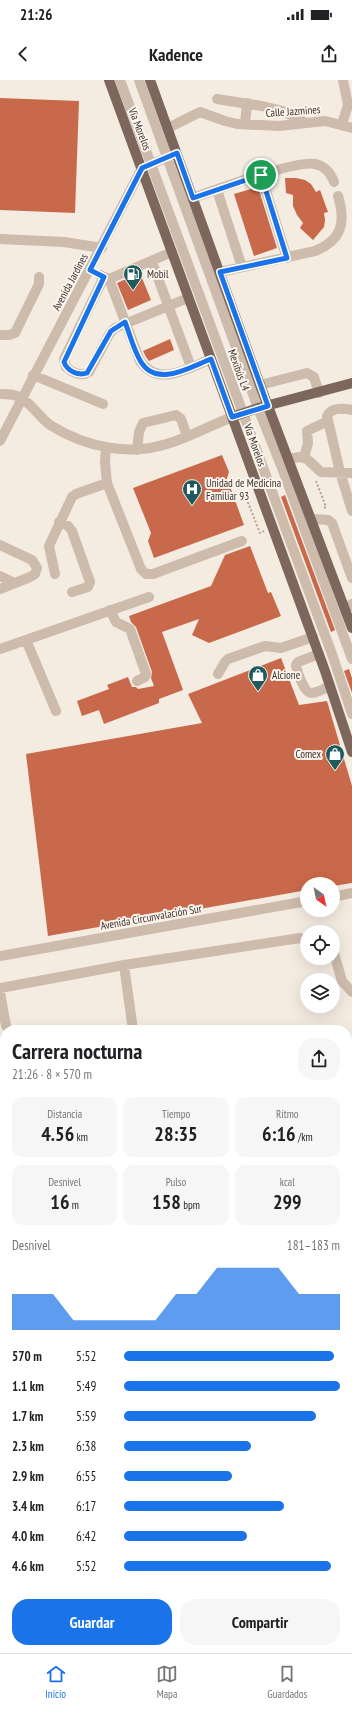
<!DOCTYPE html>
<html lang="es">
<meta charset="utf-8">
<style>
body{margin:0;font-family:"PT Sans Narrow",sans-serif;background:#f6f6f6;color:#202124;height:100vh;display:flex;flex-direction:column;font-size:15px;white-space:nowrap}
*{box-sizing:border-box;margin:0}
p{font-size:13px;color:#757577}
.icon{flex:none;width:22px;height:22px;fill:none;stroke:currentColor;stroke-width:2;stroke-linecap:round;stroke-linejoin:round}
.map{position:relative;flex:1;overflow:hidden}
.sheet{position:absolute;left:0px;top:945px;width:352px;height:628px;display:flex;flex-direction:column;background:#fff;border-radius:16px 16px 0 0;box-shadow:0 4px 16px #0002}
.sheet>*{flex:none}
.needle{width:26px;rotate:147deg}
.buttons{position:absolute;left:300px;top:797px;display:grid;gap:8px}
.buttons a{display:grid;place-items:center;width:40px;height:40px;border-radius:50%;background:#fff;box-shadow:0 4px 16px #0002;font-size:20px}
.pin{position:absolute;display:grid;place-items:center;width:34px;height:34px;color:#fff;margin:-17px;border:2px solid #fff;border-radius:50%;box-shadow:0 1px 4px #0007}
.round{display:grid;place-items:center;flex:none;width:42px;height:42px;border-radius:16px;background:#f6f6f6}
.headline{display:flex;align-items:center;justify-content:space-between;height:68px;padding:0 12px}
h1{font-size:22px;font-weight:800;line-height:30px}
.stats{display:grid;grid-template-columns:repeat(3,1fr);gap:6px;height:68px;padding:4px 12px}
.stats div{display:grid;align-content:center;border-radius:10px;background:#f6f6f6;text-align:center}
.stats b{font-size:20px;font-weight:800}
.stats small{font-size:11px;font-weight:400}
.stats p{font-size:11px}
.chart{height:112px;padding:8px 12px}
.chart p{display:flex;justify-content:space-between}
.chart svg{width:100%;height:72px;margin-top:4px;fill:#1a73e8;opacity:.7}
.action{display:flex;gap:8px;margin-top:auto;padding:8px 12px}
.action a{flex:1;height:46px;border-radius:16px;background:#1a73e8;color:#fff;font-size:16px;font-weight:800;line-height:46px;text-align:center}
.action a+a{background:#f6f6f6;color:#202124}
ul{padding:0 12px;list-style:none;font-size:13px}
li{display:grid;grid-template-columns:64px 48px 1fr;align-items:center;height:30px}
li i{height:10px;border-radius:5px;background:#1a73e8}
.status{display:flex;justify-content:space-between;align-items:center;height:28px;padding:0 20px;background:#fff;direction:ltr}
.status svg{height:11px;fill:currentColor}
header{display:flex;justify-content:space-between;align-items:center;height:52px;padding:0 12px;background:#fff;font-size:18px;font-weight:800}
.dock{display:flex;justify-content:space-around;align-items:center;height:56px;border-top:1px solid #e0e0e0;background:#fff;font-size:11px;color:#757577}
.dock a{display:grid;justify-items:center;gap:2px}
.dock .on{color:#1a73e8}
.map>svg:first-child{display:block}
</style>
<div class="status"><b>21:26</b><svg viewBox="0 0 49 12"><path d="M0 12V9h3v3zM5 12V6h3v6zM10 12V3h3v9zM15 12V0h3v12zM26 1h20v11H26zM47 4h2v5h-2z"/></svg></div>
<header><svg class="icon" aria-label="back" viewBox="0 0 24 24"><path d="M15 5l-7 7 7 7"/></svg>Kadence<svg class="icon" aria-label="share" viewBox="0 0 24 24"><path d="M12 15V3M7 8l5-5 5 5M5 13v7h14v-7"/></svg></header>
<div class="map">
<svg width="352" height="1573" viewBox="0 0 352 1573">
<rect width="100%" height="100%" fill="#f4ebe1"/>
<!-- building -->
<path fill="#c8694b" d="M0,18L79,21L75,133L0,130Z
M285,98H296L305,100L311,104L316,112L320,110L328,132L324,133L325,140L324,147L313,160L300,148L303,143L297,135L293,126V115L286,113Z
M258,107L277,168L254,176L234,114Z
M140,193L151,220L128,230L117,203Z
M170,259L174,270L149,281L146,277L143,271Z
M222,375L229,392L227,398L244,445L154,478L148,461L151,453L133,408Z
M285,415L335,550L331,552L281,417Z
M250,466L268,513L271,512L281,536L209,563L192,555L199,539L162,552L183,610L159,619V623L104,644L99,630L82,636L77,621L109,609L107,605L128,597L132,607H136L138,609L154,606L151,598L152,592L136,547L131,542L129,536L211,506L225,475Z
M281,578L299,625L327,621L352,706V803L333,806V804H307V810L48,856L26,674L202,643L188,614Z
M349,589L352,598V613L344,591Z"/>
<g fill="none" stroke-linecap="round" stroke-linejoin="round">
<!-- path -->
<path stroke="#b9a596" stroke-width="2" stroke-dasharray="2 2" stroke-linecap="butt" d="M316,401L326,427L323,428
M249,413L245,415L260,453L264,451"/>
<!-- minor -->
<path stroke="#cdbbac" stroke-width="10" d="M120,0L333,577L352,634
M139,0L258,328L284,393L352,579
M217,19L262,26L283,31L304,42
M245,44L247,23
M342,44L348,25L343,0
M168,48L200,32L225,41L237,44L279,46L325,41L352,48
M261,95L287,178
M217,110L242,187
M193,118C215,110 295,80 315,84C325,86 330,92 334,102
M0,159L64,162L102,168
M152,182L191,287
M220,192L315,171C342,160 346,143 338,116
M100,195L109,199L140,281C159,308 188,288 211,279
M104,197L64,279L66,287C73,293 81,297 89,292L110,253L115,248L188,218
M109,199L172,172
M0,255H9L15,253L39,204V197
M33,295L103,324
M260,305L307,293L314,297L319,313
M0,314C7,314 15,314 21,318C32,324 39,337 50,345C87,368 131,377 173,362C193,355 212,345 232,337
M352,330C344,328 331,327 327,336L340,392L352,431
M0,361L142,88L173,75
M106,368L105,382L107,403L141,489L146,494H153L242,461
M137,370L139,352L143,343L176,335L181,339L187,356
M304,378L308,363L307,351L328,341
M288,379L300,377L307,379L321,392L352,393
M312,439L328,440L332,443L352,498
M59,442L68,446L72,451L90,502L88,507L72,512
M0,465L32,480L37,488L35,494L30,497L0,509
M55,494L49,466L72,417L76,414L107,403
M0,496L14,503
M110,530L116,542L130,549L146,594L145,597L137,601
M345,530L352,524
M26,560L56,631
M0,569L149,517
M319,574L298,582L296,585C297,591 304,613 311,613C317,613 325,608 330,606
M218,594L225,582L228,579L265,566L281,568L313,557
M333,817L352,813
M333,870L342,901L352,912
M0,876L307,821
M124,885L133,950
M0,908L124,885L300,858L307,863
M0,912L6,946
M347,1106L352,1105
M347,1279L352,1278
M0,1352L5,1351"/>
<!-- major -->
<path stroke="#7d675c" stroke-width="10" d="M109,0L325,591L352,672
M150,0L260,305L352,548
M232,337L258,328L352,303"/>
</g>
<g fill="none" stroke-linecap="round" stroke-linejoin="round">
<!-- route casing -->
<g stroke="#fff" stroke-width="8">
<path id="route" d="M177,73L193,118L261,95L287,178L220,192L268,326L232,337L211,279C190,287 157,308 141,282C134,271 130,255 125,242L111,251L87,293C78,296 67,291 64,282L104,197L90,190L142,88Z"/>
</g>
<!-- route -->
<use href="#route" stroke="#1a73e8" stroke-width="5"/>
</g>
<!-- icons -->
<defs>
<g id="fuel-pin" transform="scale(1)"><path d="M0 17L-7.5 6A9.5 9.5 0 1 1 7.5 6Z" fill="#1f5a5e" stroke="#fbf5ee"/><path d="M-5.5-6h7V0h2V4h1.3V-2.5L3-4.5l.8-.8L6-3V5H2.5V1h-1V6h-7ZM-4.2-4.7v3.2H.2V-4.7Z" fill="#fff"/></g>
<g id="hospital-pin" transform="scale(1)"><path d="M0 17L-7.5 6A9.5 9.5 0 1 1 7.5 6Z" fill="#1f5a5e" stroke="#fbf5ee"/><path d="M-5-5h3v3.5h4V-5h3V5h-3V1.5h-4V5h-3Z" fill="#fff"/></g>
<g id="shop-pin" transform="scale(1)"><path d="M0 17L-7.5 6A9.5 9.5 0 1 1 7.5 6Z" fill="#1f5a5e" stroke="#fbf5ee"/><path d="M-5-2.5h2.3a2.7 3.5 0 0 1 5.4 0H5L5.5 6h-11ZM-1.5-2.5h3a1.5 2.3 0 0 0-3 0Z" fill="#fff"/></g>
</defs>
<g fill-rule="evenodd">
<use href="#fuel-pin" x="133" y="194"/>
<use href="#hospital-pin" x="192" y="409"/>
<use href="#shop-pin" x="258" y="595"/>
<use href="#shop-pin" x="335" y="674"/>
</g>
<g text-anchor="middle" stroke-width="4" stroke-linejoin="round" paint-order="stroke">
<!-- street labels -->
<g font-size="11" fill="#3b302b" stroke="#fbf5ee">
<text transform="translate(293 31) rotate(-4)" y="4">Calle Jazmines</text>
<text transform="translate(140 49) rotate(69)" y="4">Vía Morelos</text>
<text transform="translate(70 202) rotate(-62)" y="4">Avenida Jardines</text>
<text transform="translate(239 290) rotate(70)" y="4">Mexibús L4</text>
<text transform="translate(255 365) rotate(70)" y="4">Vía Morelos</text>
<text transform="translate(151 837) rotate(-10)" y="4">Avenida Circunvalación Sur</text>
</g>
<!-- poi labels -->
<g font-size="11" fill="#3b302b" stroke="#fbf5ee" text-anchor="start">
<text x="147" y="198">Mobil</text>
<text x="206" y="407">Unidad de Medicina<tspan x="206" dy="13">Familiar 93</tspan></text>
<text x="272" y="599">Alcione</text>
<text x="321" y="678" text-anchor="end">Comex</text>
</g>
</g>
</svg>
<div class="buttons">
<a><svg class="needle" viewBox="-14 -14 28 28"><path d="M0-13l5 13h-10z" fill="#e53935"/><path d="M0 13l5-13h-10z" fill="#757577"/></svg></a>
<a><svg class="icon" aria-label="locate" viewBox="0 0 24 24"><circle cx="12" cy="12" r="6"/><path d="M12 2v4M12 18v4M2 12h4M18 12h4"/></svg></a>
<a><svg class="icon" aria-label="layers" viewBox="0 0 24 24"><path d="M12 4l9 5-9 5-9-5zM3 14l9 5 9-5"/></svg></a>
</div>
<div class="pin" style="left:261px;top:95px;background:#1e9e55"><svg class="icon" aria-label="arrive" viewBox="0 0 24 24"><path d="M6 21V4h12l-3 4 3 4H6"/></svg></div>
<section class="sheet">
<div class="headline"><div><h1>Carrera nocturna</h1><p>21:26 · 8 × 570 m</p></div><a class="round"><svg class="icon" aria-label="share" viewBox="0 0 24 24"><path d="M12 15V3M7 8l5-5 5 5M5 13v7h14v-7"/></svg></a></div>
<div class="stats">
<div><p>Distancia</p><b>4.56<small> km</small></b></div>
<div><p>Tiempo</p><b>28:35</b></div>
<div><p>Ritmo</p><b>6:16<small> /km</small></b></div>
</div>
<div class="stats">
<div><p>Desnivel</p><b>16<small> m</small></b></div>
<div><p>Pulso</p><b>158<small> bpm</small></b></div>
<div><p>kcal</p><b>299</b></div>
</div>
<div class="chart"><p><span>Desnivel</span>181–183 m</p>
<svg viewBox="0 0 160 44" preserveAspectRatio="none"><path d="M0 44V22L10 22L20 22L30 38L40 38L50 38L60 38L70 38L80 22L90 22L100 6L110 6L120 6L130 6L140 22L150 22L160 22V44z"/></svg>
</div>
<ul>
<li><b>570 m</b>5:52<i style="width:97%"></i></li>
<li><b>1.1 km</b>5:49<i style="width:100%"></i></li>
<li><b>1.7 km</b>5:59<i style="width:89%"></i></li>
<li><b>2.3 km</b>6:38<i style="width:59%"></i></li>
<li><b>2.9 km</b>6:55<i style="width:50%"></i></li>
<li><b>3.4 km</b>6:17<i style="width:74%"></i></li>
<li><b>4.0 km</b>6:42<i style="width:57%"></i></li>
<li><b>4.6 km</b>5:52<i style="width:96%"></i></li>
</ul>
<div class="action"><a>Guardar</a><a>Compartir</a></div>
</section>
</div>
<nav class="dock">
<a class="on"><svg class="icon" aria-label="home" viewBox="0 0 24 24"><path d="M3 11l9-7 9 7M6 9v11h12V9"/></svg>Inicio</a>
<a><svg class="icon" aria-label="map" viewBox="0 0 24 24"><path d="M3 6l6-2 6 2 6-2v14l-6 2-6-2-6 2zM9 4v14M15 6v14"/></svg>Mapa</a>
<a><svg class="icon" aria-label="saved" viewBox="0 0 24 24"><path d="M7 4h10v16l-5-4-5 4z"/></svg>Guardados</a>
</nav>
